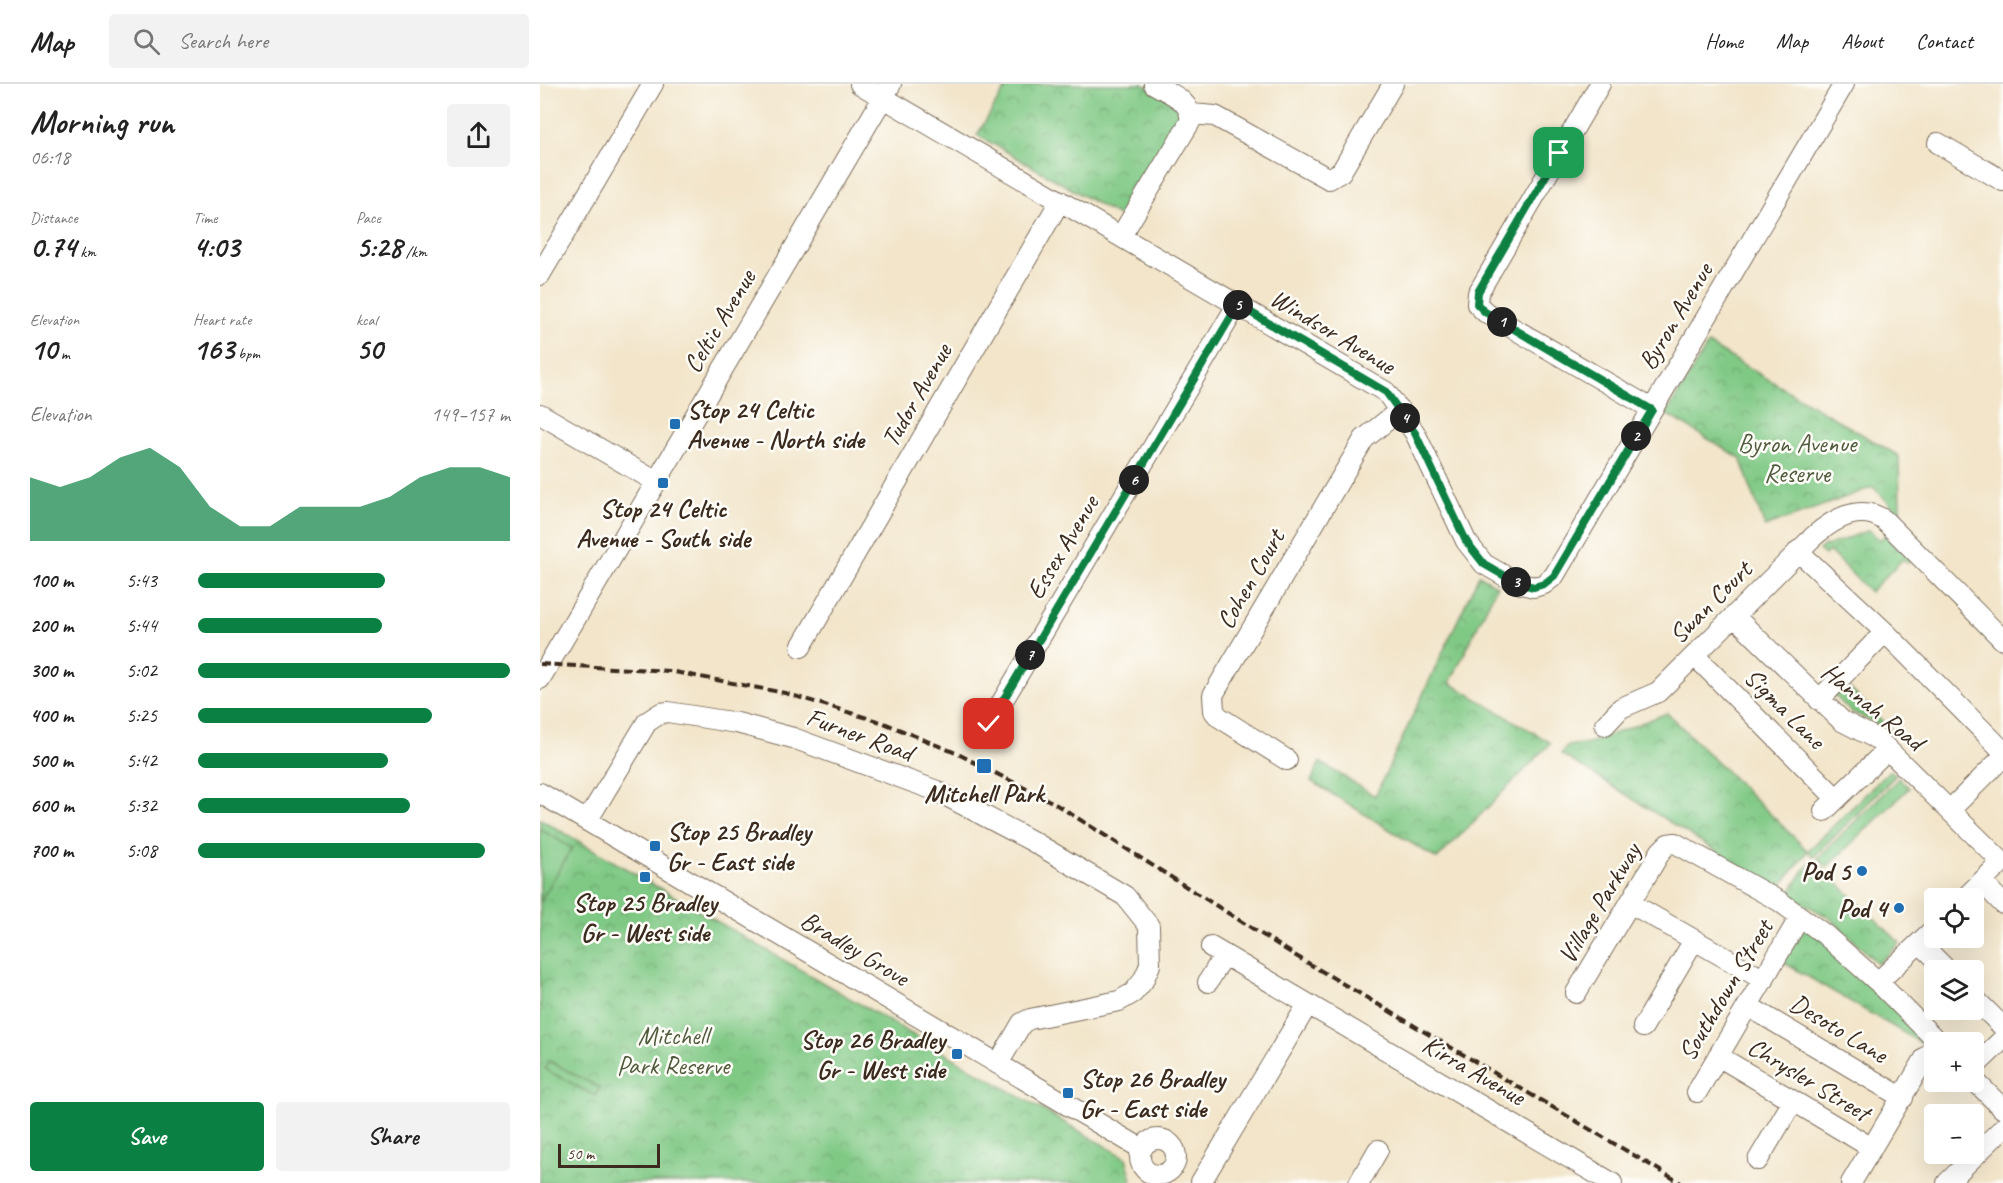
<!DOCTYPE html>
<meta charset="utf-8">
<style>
body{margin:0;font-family:Caveat,sans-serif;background:#f2f2f2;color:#222;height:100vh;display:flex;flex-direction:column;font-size:22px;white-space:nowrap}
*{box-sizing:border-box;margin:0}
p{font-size:20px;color:#767676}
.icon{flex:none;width:33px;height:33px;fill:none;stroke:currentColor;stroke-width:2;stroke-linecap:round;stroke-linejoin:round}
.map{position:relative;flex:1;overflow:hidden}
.panel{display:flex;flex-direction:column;background:#fff;width:540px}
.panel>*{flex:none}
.controls{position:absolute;left:1384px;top:804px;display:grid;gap:12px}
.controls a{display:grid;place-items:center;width:60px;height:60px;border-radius:6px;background:#fff;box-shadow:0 6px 24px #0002;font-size:30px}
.scale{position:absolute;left:18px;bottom:15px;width:102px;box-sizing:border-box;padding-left:6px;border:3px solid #3b2a1e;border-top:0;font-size:16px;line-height:21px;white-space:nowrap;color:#3b2a1e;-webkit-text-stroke:4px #fdfcf7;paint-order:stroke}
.pin{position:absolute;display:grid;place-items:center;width:51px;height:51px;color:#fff;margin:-26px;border-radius:12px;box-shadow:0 3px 9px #0006}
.km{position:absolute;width:30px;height:30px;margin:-15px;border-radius:50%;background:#222;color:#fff;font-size:16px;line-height:30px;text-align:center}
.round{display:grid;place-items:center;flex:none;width:63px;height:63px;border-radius:6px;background:#f2f2f2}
.overview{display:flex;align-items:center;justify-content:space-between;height:102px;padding:0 30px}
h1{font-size:33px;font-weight:800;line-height:45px}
.stats{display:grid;grid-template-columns:repeat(3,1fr);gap:9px;height:102px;padding:6px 30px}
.stats div{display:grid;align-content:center}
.stats b{font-size:30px;font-weight:800}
.stats small{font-size:16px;font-weight:400}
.stats p{font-size:16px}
.chart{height:168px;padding:12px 30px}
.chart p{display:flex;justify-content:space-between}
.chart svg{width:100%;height:108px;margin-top:6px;fill:#0b8043;opacity:.7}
.primary-button{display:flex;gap:12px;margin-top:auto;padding:12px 30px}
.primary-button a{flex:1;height:69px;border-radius:6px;background:#0b8043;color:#fff;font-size:24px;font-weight:800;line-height:69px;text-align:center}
.primary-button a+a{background:#f2f2f2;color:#222}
ul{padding:0 30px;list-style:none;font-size:20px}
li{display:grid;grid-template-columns:96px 72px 1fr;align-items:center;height:45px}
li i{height:15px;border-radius:8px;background:#0b8043}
header{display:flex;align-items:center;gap:36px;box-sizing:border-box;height:84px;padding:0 30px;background:#fff;border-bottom:2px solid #e0e0e0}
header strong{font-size:28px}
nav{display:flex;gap:33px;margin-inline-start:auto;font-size:21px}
.search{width:420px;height:54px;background:#f2f2f2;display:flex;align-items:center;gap:15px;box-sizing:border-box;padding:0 21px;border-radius:6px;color:#767676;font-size:22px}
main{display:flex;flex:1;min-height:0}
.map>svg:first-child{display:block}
</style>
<header>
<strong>Map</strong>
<div class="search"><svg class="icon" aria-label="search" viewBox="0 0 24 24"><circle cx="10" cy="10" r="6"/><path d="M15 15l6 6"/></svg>Search here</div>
<nav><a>Home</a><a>Map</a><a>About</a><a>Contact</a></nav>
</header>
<main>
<section class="panel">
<div class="overview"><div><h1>Morning run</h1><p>06:18</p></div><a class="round"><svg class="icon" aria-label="share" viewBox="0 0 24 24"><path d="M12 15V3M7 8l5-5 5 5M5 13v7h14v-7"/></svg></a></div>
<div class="stats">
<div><p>Distance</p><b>0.74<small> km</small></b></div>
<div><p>Time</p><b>4:03</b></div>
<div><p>Pace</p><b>5:28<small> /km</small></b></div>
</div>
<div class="stats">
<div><p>Elevation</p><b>10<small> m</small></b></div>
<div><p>Heart rate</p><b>163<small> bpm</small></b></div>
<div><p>kcal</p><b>50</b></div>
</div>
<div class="chart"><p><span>Elevation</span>149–157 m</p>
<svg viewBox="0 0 160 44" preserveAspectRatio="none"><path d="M0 44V18L10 22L20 18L30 10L40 6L50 14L60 30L70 38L80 38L90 30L100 30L110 30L120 26L130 18L140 14L150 14L160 18V44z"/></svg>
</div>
<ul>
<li><b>100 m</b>5:43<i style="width:60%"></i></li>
<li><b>200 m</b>5:44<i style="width:59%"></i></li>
<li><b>300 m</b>5:02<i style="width:100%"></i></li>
<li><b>400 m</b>5:25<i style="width:75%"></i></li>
<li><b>500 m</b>5:42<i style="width:61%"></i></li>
<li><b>600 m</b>5:32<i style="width:68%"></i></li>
<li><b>700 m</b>5:08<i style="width:92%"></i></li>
</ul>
<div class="primary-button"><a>Save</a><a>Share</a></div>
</section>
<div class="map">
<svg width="1463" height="1099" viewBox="0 0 1463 1099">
<defs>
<pattern id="grass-dots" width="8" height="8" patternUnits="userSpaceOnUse" patternTransform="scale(1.5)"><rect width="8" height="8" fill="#80c985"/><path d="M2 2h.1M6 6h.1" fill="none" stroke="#6aa36c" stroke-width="1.8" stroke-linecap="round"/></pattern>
<pattern id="park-crowns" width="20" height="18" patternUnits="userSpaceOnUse" patternTransform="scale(1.5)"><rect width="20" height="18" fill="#80c985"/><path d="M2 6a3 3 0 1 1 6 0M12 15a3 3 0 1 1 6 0" fill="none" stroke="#6aa36c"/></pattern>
</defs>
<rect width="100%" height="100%" fill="#fdfcf7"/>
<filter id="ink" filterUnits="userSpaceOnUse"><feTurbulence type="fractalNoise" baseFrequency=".0167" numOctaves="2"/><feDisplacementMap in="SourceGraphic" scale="12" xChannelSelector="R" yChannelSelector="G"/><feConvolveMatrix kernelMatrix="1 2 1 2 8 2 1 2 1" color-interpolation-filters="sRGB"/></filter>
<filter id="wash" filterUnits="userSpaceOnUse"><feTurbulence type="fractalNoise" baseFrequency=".008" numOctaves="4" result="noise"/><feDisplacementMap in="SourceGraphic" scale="24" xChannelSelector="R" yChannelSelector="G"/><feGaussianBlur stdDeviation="1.35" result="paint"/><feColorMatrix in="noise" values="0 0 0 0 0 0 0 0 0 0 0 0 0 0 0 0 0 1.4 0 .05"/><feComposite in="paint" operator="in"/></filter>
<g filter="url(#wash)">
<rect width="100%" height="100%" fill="#f2e5ca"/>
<!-- grass -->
<path fill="url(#grass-dots)" stroke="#5e7a52" stroke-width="1.5" d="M1350,686L1356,691L1274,773L1268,767Z"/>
<!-- park -->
<path fill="url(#park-crowns)" stroke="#5e7a52" stroke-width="1.5" d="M468,0H603L634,18L640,28L638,40L582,134L437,51Z
M1168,260L1359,372L1360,430L1333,403L1225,443L1200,374L1126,330Z
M1329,446L1340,456L1347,449L1372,475L1368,479L1363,475L1330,508L1289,467L1285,471L1279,466L1285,461L1287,462Z
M939,491L957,502L910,599L1011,659L897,775L771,697L780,678L835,712Z
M1306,601L1353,648L1310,627L1295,612Z
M1127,629L1268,767L1238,806L1021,670L1027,662L1049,659Z
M0,735L586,1074L592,1095L589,1099H0Z
M1274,776L1360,859L1338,880L1290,834L1248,811L1264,786Z
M1272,843L1382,952L1381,959L1241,877L1258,848Z"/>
<!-- garden -->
<path fill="#80c985" stroke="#5e7a52" stroke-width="1.5" d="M1359,694L1369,704L1287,783L1278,774Z
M0,745L32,764L0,818Z
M9,977L60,1004L55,1012L5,985Z"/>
</g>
<g filter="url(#ink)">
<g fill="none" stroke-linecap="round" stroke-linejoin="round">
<!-- minor casing -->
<g stroke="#7b6b5a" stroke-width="22">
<path id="minor" d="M320,0L846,308L875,349L926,457L944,480L977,499L994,503L1004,500L1014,492L1304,0
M1060,0L938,209L937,220L945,228L1112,325
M651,30L675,32L789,95L801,88L853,0
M1398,59L1463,97
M581,152L650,38C653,17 629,9 614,0
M0,191L113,0
M0,330L115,397
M1258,467L1345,548
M1195,533L1302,637L1337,655L1462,778
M261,563L520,117
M1155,572L1297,715
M0,595L351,0
M1279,616L1345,548L1463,667
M449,640L697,221
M1065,641L1081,624L1118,608L1273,453C1292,436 1320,419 1344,436L1463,556
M747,676L679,633L674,627L673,611L824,355L860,326
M0,709L602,1065
M1410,726L1463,673
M1284,727L1348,665
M47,737L107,638L121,629L128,628L197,639L253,654L397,707L492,757L585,812L609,842L610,881L603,897L593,909L579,917L490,935L482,939L458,980
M1442,798L1463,820
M1425,814L1463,777
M1090,819L1224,896
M1380,859L1407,886
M671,863L1072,1099
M668,898L684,871
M1338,898L1395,844
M1036,909L1121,767L1128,760L1135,759L1239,817L1284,850L1338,898L1398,958
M1434,914L1463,943
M1208,922L1363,1014
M1103,943L1154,856
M1178,972L1332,1064
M1434,983L1463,955
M1434,996L1463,1025
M1157,1008L1260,833
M600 1073a18 18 0 1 1 36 0a18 18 0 1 1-36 0Z
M1218,1076L1253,1017
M661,1098L768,920
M819,1099L838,1066
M1311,1099L1385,974L1395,964
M1407,1099L1463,1044"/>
</g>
<!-- minor -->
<use href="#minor" stroke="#fff" stroke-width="20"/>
<!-- rail -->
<path stroke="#3b2a1e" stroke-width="4" stroke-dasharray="9 4.5" stroke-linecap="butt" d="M0,580L129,587L245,609L344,639L418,670L512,718L756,872L1141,1099"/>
</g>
</g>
<g fill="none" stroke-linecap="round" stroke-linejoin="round" filter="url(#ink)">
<!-- route casing -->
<g stroke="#fff" stroke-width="12">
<path id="route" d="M449,640L698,221L846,308L875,349L926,457L944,480L977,499L994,503L1004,500L1014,492L1112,326L945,228L937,220L938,208L1019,69"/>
</g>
<!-- route -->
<use href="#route" stroke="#0b8043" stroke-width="8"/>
</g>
<!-- markers -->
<g fill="#1f6fb2" stroke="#fdfcf7" stroke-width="2">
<rect x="129" y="334" width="12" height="12" rx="3"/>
<rect x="117" y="393" width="12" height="12" rx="3"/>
<rect x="436" y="674" width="16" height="16" rx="3"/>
<rect x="109" y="756" width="12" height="12" rx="3"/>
<circle cx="1322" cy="787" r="6"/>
<rect x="99" y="787" width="12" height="12" rx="3"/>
<circle cx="1359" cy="824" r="6"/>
<rect x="411" y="964" width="12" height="12" rx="3"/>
<rect x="522" y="1003" width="12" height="12" rx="3"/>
</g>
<g text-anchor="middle" stroke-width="5" stroke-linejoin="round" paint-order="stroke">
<!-- street labels -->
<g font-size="26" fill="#3b2a1e" stroke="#fdfcf7">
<text transform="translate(1135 232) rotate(-59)" y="9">Byron Avenue</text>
<text transform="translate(179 237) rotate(-59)" y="9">Celtic Avenue</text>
<text transform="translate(793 247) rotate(31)" y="9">Windsor Avenue</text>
<text transform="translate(376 311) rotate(-60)" y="9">Tudor Avenue</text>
<text transform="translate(522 463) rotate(-59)" y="9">Essex Avenue</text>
<text transform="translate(710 495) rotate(-60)" y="9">Cohen Court</text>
<text transform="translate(1170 518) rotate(-45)" y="9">Swan Court</text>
<text transform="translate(1333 622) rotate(39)" y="9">Hannah Road</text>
<text transform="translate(1245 624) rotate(45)" y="9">Sigma Lane</text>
<text transform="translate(320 650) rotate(20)" y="9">Furner Road</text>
<text transform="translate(1059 819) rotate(-59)" y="9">Village Parkway</text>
<text transform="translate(315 864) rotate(31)" y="9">Bradley Grove</text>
<text transform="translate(1185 906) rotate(-59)" y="9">Southdown Street</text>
<text transform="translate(1299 944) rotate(31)" y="9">Desoto Lane</text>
<text transform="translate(934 986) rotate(30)" y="9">Kirra Avenue</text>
<text transform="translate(1269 995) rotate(31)" y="9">Chrysler Street</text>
</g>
<!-- poi labels -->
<g font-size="26" font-weight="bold" fill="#3b2a1e" stroke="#fdfcf7" text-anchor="start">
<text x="147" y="334">Stop 24 Celtic<tspan x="147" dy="30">Avenue - North side</tspan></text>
<text x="123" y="433" text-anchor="middle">Stop 24 Celtic<tspan x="123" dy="30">Avenue - South side</tspan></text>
<text x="444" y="718" text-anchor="middle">Mitchell Park</text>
<text x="127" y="756">Stop 25 Bradley<tspan x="127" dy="30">Gr - East side</tspan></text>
<text x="1310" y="796" text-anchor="end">Pod 5</text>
<text x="105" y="827" text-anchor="middle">Stop 25 Bradley<tspan x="105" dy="30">Gr - West side</tspan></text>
<text x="1347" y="833" text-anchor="end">Pod 4</text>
<text x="405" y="964" text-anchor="end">Stop 26 Bradley<tspan x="405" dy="30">Gr - West side</tspan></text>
<text x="540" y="1003">Stop 26 Bradley<tspan x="540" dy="30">Gr - East side</tspan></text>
</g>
<!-- park labels -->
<g font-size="26" fill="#505a3d" stroke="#fdfcf7">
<text x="1257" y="368">Byron Avenue<tspan x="1257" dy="30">Reserve</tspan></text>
<text x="133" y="960">Mitchell<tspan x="133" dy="30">Park Reserve</tspan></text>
</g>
</g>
</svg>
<div class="controls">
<a><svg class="icon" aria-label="locate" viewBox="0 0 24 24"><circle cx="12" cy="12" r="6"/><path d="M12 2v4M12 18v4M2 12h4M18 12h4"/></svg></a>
<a><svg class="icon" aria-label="layers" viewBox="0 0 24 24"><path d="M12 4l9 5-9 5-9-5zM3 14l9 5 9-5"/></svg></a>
<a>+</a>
<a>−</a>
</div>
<div class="scale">50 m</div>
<div class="pin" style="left:1019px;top:69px;background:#1e9e55"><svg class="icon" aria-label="arrive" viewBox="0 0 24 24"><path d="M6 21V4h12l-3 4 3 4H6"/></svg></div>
<div class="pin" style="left:449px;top:640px;background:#d93025"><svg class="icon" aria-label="check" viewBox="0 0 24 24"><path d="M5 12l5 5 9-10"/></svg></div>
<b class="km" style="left:962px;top:238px">1</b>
<b class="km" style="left:1096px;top:352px">2</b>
<b class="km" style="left:976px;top:498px">3</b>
<b class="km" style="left:865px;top:334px">4</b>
<b class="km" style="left:698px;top:221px">5</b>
<b class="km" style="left:594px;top:396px">6</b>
<b class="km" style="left:490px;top:571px">7</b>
</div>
</main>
